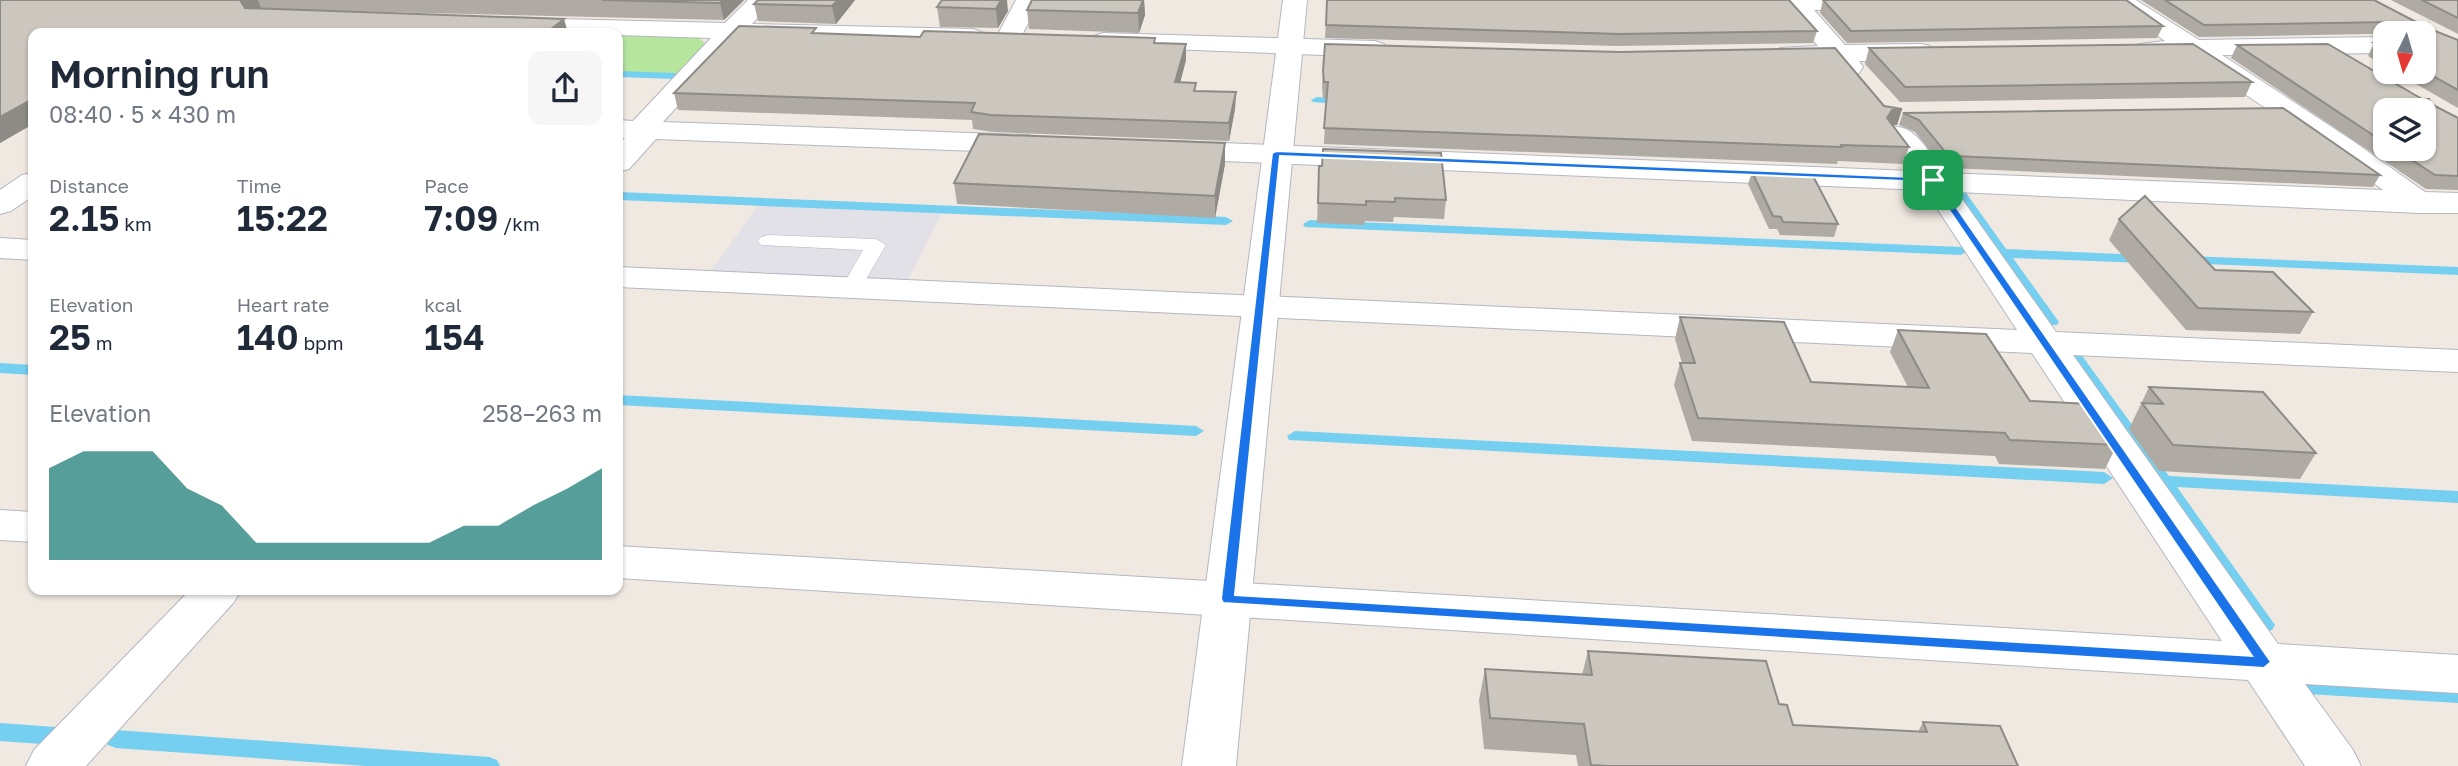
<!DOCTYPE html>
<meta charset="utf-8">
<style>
body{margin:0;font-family:"Golos Text",sans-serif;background:#f6f6f7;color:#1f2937;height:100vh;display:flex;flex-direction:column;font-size:26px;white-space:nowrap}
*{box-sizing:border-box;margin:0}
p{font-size:23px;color:#747a83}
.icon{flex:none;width:38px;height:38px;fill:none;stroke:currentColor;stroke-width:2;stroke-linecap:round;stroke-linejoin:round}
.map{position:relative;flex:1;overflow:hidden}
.drawer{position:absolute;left:28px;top:28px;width:595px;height:567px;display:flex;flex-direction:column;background:#fff;border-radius:14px;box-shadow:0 2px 5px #0004}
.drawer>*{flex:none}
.needle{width:46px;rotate:185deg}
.fabs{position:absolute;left:2373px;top:21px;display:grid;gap:14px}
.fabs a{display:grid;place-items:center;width:63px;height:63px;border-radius:14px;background:#fff;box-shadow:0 2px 5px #0004;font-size:35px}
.pin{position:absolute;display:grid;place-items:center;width:60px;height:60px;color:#fff;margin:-30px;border-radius:14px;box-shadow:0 4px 10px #0006}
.round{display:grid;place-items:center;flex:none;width:74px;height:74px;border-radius:14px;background:#f6f6f7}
.head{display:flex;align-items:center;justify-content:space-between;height:119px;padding:0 21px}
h1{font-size:38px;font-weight:600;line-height:52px}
.metrics{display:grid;grid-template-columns:repeat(3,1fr);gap:10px;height:119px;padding:7px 21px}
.metrics div{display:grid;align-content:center}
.metrics b{font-size:35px;font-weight:600}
.metrics small{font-size:19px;font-weight:400}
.metrics p{font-size:19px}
.chart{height:196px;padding:14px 21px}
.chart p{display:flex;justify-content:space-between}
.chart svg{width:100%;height:126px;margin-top:7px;fill:#0f766e;opacity:.7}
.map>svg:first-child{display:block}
</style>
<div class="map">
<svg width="2458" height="766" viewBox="0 0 2458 766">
<rect width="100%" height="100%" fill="#efe9e1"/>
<!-- industrial -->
<path fill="#e3e1e8" d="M759,205L942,212L907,282L709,273Z"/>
<!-- green -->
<path fill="#b6e59e" d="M618,35L699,38L707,45L678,75L618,73Z"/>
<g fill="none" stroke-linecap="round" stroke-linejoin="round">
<!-- stream -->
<path fill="#75cff0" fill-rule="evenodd" d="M618,71L675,73L680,76L675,79L618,77Z
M1317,97L1347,99L1353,102L1347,105L1313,102L1311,100Z
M1959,189L1964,190L2006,249L2144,255L2151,259L2144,263L2013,258L2059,322L2057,325H2047L1953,193Z
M618,192L1226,217L1233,221L1226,225L618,200Z
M1310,220L1961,247L1968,251L1961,255L1305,227L1303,224Z
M2188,256L2458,267V275L2183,263L2181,260L2183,257Z
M2073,348L2078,350L2169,476L2458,491V503L2177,487L2275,625L2272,630L2265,632L2258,630L2065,353Z
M0,363L33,365V375L0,373Z
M618,395L1196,426L1204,431L1196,436L618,405Z
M1295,431L2104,472L2113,478L2104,484L1289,440L1287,436Z
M2307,678L2458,687V703L2307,694L2300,692L2297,686L2300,680Z
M0,723L55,727L63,730L66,736L63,742L55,745L0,741Z
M116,730L489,757L497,760L500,766H366L116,748L108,745L105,739L108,733Z"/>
<!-- lane casing -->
<g stroke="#b4b7c1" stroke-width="1">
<path id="lane" d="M768,235L876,239L886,245L859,291H845L842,287L863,250L761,245L758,241L761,237Z"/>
</g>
<!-- street casing -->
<g stroke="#b4b7c1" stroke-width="2">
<path id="street" d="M748,0H773L752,24L973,29L982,32L986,37L982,42L973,45L739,39L663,122L1028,135L1038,138L1043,144L1038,150L1028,153L656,139L629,169L618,172V145L625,138H618V120L633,121L711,38L618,35V33L514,32L505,30L502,25L505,20L514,18L725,23Z
M1016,0H1040L1018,43L1009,46L1000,43L996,38Z
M1785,0H1885L1883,7L1874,9L1814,10L1845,45L1921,44L1930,46L1934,52L1930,58L1921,60L1859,61L1863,67L1859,73C1845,76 1840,72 1831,61L1780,60L1776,54L1780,48L1818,46L1786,8L1783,3Z
M2108,0H2136L2199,40L2385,37V53L2222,55L2353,141L2425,192L2458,193V213H2420L1957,192L2056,332L2458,350V372L2073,355L2278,644L2458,655V693L2305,684L2353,750L2361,766H2305L2248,680L618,578V546L2222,641L2032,353L618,287V267L2017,330L1925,190L1172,159L1162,156L1157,150L1162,144L1172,141L1912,171L1884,134L1889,128C1915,121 1929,154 1944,173L2383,190L2333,153L2188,56L2140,54L2136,49L2140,44L2165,41Z
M1103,33L1375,41L1384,44L1388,49L1384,54L1375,57L1094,46L1090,41L1094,36Z
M33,173V196L11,211L0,214V190L22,175Z
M0,238L33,240V260L0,258Z
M0,510L33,512V542L0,540Z
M190,590H241L234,602L86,766H26L34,750Z"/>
</g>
<!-- secondary casing -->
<g stroke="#b4b7c1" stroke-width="2">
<path id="secondary" d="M1283,0H1307L1236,766H1182Z"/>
</g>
<!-- lane -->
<use href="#lane" fill="#fff" fill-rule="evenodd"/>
<!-- street -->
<use href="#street" fill="#fff" fill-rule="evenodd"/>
<!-- secondary -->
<use href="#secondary" fill="#fff" fill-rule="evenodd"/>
</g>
<!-- wall -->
<path fill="#afaba4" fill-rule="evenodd" d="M0,0H744L724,20L260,9L33,33V124L0,143Z
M758,0H855L836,24L758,21L754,4Z
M942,0L1008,11L998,28L940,27L937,7Z
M1144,0L1145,15L1139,33L1029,29L1027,10Z
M1327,0L1817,31L1813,43L1617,46L1325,38Z
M1823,0L2163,26L2157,38L1847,43L1820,13Z
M2141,0H2374L2430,29L2458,40V108L2395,72H2424V33L2199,37Z
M2391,0H2458V34Z
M817,34L920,37L1155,38V43L1186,60L1180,82L1196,91L1236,92L1235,109L1229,141L993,132L973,129L972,120L678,110L674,93Z
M2385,42V66L2368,56L2374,43Z
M1325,44L1902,109L1897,125H1892L1909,147L1903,164L1838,161L1837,164L1324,144L1326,98H1323L1322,86Z
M2237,45L2431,104L2458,118V190L2426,189L2231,58ZM2385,110L2424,149H2385Z
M1869,48L2252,82L2245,97L1900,102L1865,64Z
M1903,113L2380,175L2373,187L1949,168L1942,166L1915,132L1899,125Z
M1225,164L1215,218L957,204L954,183Z
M1319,166L1446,200L1444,219L1394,217L1393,222L1365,221L1364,225L1317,223Z
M1752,172L1838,224L1834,237L1780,235L1777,229H1769L1748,184Z
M2119,219L2215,270L2313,312L2300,334L2186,330L2109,240Z
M1680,317L1811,382L1908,387L1890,352L1898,330L2030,401L2117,445L2105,469L1999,464L1995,456L1692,441L1674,385L1680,363H1682L1675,339Z
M2149,387L2316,453L2300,479L2159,471L2129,429Z
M1588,651L1779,704L1793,725L1918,732L1923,722L2018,766H1578L1576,755L1484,749L1479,700L1485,669L1582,675Z"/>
<!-- shaded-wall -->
<path fill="#8e8b86" d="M240,0H258L261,8L248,17Z
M723,0H744L724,20L720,3Z
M838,0H855L836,24L832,6Z
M1001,0H1007L1008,11L998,28L996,9Z
M1143,0H1144L1145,15L1139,33L1138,13Z
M564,19L568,33H546Z
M1186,44V60L1176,99L1175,82Z
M1236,92L1235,109L1229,141V123Z
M33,99V124L0,143V117Z
M1902,109L1897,125L1887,126V118L1892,110Z
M1225,143V164L1215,218V196Z"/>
<!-- building -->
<path fill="#cbc7bf" stroke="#8e8b86" stroke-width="2" d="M0,0H240L245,8L564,19L546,33H33V99L0,117Z
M602,0H723L720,3Z
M758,0H838L832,6L754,4Z
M942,0H1001L996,9L937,7Z
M1032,0H1143L1138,13L1027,10Z
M1327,0H1789L1817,31L1619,34L1326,25Z
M1823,0H2126L2163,26L1851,31Z
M2165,0H2374L2418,23H2428L2430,29L2458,40V90L2424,71V33H2394V24L2392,22L2204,25Z
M2422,0H2458V18Z
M739,26L816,28L812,33L920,37L924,31L1155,38L1154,43L1186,44L1175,82L1196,83L1194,91L1236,92L1229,123L991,115L971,112L975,103L674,93Z
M2385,42V49L2374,43Z
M1325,44L1620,52L1835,48L1884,106L1902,109L1892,110L1887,118L1909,147L1841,145L1842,147L1324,128L1328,82H1324L1323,71Z
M2193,44L2252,82L1905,87L1869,48Z
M2328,44L2422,99H2429L2431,104L2458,118V176L2435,175L2395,149H2424V110H2385V143L2237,45Z
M2283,108L2380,175L1953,156L1946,153L1919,120L1903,113Z
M979,134L1225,143L1215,196L954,183Z
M1323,149L1441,153L1446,200L1395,198V202L1366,201V205L1318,203L1319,166H1322Z
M1752,172L1812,174L1838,224L1783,222L1781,217L1773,216Z
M2145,196L2215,270L2273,272L2313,312L2198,308L2119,219Z
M1680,317L1784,322L1811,382L1929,388L1898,330L1986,334L2030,401L2089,404L2117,445L2010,440L2005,433L1698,418L1680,363H1695Z
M2149,387L2263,392L2316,453L2173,445L2142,403L2163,404Z
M1588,651L1766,661L1779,704L1787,705L1793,725L1927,732L1923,722L2000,726L2018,766H1609L1591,765L1584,724L1490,718L1485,669L1592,675Z"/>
<!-- route -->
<path fill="#1a73e8" stroke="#fff" stroke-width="2" fill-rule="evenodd" d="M1276,151L1936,178L2271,662L2264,668L1223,603L1221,599L1272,153ZM1280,156L1930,182L2252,656L1235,595Z"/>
</svg>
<div class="fabs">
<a><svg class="needle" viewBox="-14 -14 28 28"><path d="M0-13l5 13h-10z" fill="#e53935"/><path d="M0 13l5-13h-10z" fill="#747a83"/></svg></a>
<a><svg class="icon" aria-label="layers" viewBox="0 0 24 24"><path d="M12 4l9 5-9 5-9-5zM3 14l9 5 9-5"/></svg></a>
</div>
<div class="pin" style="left:1933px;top:180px;background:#1e9e55"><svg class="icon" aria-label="arrive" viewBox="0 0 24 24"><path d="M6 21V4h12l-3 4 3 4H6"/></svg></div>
<section class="drawer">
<div class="head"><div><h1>Morning run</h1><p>08:40 · 5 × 430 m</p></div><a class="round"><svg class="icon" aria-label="share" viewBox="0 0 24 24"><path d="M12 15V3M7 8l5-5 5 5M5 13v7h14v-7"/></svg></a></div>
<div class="metrics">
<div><p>Distance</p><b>2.15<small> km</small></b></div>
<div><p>Time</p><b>15:22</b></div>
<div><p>Pace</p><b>7:09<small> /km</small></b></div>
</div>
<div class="metrics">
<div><p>Elevation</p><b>25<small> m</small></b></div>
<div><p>Heart rate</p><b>140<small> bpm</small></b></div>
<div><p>kcal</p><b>154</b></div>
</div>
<div class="chart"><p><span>Elevation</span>258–263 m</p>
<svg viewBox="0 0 160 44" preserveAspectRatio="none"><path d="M0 44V12L10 6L20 6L30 6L40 19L50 25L60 38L70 38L80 38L90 38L100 38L110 38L120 32L130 32L140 25L150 19L160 12V44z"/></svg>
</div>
</section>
</div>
